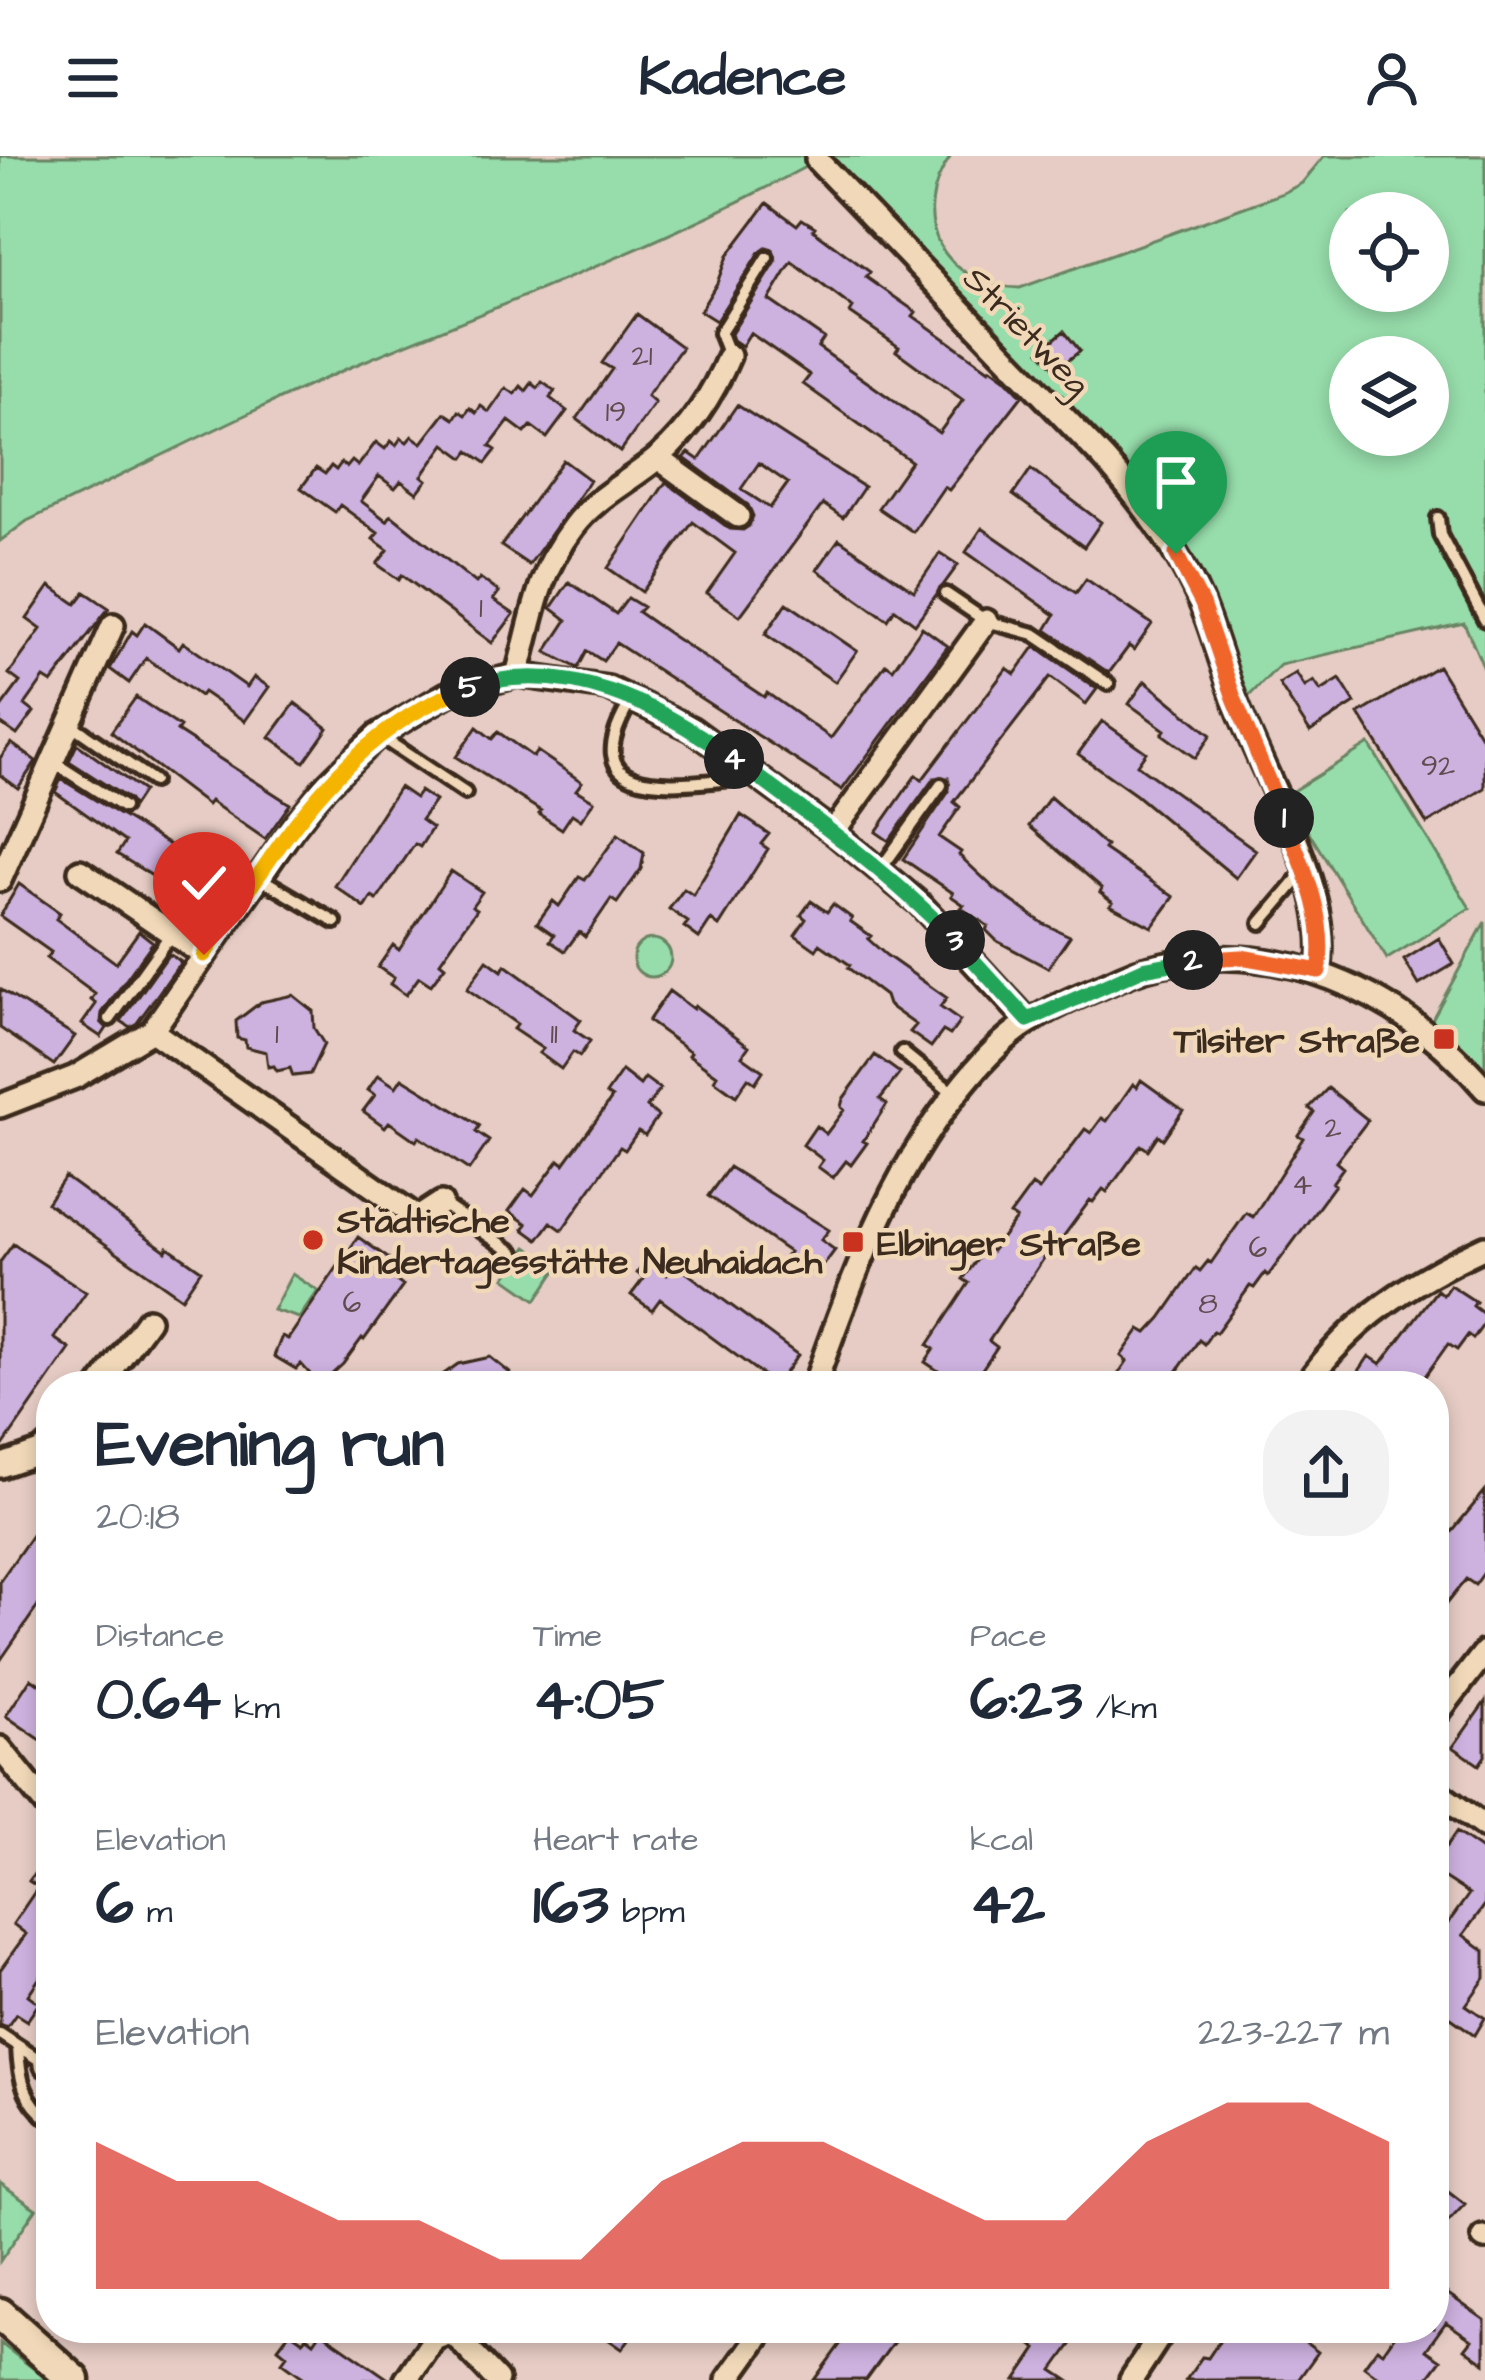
<!DOCTYPE html>
<meta charset="utf-8">
<style>
body{margin:0;font-family:"Architects Daughter",sans-serif;background:#f2f2f3;color:#1f2937;height:100vh;display:flex;flex-direction:column;font-size:45px;white-space:nowrap}
*{box-sizing:border-box;margin:0}
p{font-size:39px;color:#747a83}
.icon{flex:none;width:66px;height:66px;fill:none;stroke:currentColor;stroke-width:2;stroke-linecap:round;stroke-linejoin:round}
.map{position:relative;flex:1;overflow:hidden}
.details{position:absolute;left:36px;top:1215px;width:1413px;height:972px;display:flex;flex-direction:column;background:#fff;border-radius:48px;box-shadow:0 6px 18px #0003}
.details>*{flex:none}
.buttons{position:absolute;left:1329px;top:36px;display:grid;gap:24px}
.buttons a{display:grid;place-items:center;width:120px;height:120px;border-radius:50%;background:#fff;box-shadow:0 6px 18px #0003;font-size:60px}
.pin{position:absolute;display:grid;place-items:center;width:102px;height:102px;color:#fff;margin:-123px -51px;border-radius:50% 50% 50% 0;rotate:-45deg;box-shadow:0 0 12px #0007}
.pin .icon{rotate:45deg}
.km{position:absolute;width:60px;height:60px;margin:-30px;border-radius:50%;background:#222;color:#fff;font-size:33px;line-height:60px;text-align:center}
.round{display:grid;place-items:center;flex:none;width:126px;height:126px;border-radius:48px;background:#f2f2f3}
.headline{display:flex;align-items:center;justify-content:space-between;height:204px;padding:0 60px}
h1{font-size:66px;font-weight:700;line-height:90px}
.metrics{display:grid;grid-template-columns:repeat(3,1fr);gap:18px;height:204px;padding:12px 60px}
.metrics div{display:grid;align-content:center}
.metrics b{font-size:60px;font-weight:700}
.metrics small{font-size:33px;font-weight:400}
.metrics p{font-size:33px}
.chart{height:336px;padding:24px 60px}
.chart p{display:flex;justify-content:space-between}
.chart svg{width:100%;height:216px;margin-top:12px;fill:#d93025;opacity:.7}
header{display:flex;justify-content:space-between;align-items:center;height:156px;padding:0 60px;background:#fff;font-size:54px;font-weight:700}
.map>svg:first-child{display:block}
</style>
<header><svg class="icon" aria-label="menu" viewBox="0 0 24 24"><path d="M4 6h16M4 12h16M4 18h16"/></svg>Kadence<svg class="icon" aria-label="person" viewBox="0 0 24 24"><circle cx="12" cy="8" r="4"/><path d="M4 21q1-7 8-7t8 7"/></svg></header>
<div class="map">
<svg width="1485" height="2224" viewBox="0 0 1485 2224">
<rect width="100%" height="100%" fill="#e6ccc4"/>
<filter id="ink" filterUnits="userSpaceOnUse"><feTurbulence type="fractalNoise" baseFrequency=".00833" numOctaves="2"/><feDisplacementMap in="SourceGraphic" scale="24" xChannelSelector="R" yChannelSelector="G"/><feConvolveMatrix kernelMatrix="1 2 1 2 8 2 1 2 1" color-interpolation-filters="sRGB"/></filter>
<g filter="url(#ink)">
<!-- green -->
<path fill="#97ddab" stroke="#698464" stroke-width="3" fill-rule="evenodd" d="M0,0H951C906,63 944,131 1020,132L1283,37L1302,27L1324,0H1485V515L1464,467L1280,509L1241,548L1151,356L816,5C672,85 517,142 365,205C251,253 139,312 27,365L0,385ZM1350,57H1428V135H1350ZM1350,201H1428V279H1350Z
M1369,588L1470,752L1387,803L1286,639Z
M1485,766V923L1430,867Z
M633 802a19 19 0 1 1 38 0a19 19 0 1 1-38 0Z
M527,1091L557,1113L536,1144L505,1122Z
M292,1118L318,1135L299,1162L273,1154Z
M0,2028L36,2053L0,2105Z
M0,2187L42,2219L47,2224H0Z"/>
<!-- building -->
<path fill="#cdb1df" stroke="#3b2a1e" stroke-width="3" fill-rule="evenodd" d="M767,47L797,69L802,63L815,71L813,74L870,116L866,121L916,156L913,160L989,214L991,212L1005,222L1022,240L949,334L944,331L913,376L878,352L911,305L803,228L810,219L750,177L742,190L733,184L731,178L776,106L773,94L766,92L759,97L716,165L700,155L717,127L727,100ZM792,106L853,152L850,157L899,191L896,195L963,244L939,277L818,191L824,182L769,144Z
M637,158L682,191L647,240L655,247L620,296L577,263L612,213L602,207Z
M1064,175L1080,195L1056,214L1040,195Z
M542,226L555,235L550,242L567,255L547,282L531,270L525,277L509,265L490,290L496,294L486,307L469,295L464,302L445,288L422,320L427,324L417,337L401,325L395,332L379,320L361,345L387,365L391,359L476,427L480,422L499,436L493,444L514,458L492,487L402,419L399,424L377,408L388,394L373,383L378,377L340,349L335,356L301,332L316,312L325,318L331,310L336,314L341,307L347,311L352,305L358,310L376,286L385,293L391,285L396,289L401,282L407,286L412,280L422,287L445,257L454,263L459,255L465,259L470,252L476,257L481,250L489,256L506,232L515,238L521,230L526,235L532,227L538,232Z
M737,249L864,331L843,362L823,348L740,460L707,437L735,397L693,366L642,436L608,412L666,326L730,373L743,374L749,370L753,360L748,349L684,302L689,297L699,304ZM759,307L788,327L770,352L741,333Z
M563,304L590,324L529,409L501,390Z
M1031,313L1101,366L1084,391L1013,339Z
M982,372L1076,437L1086,423L1152,468L1134,494L1129,490L1109,517L1046,474L1055,459L966,396Z
M839,383L914,435L940,397L958,409L915,468L895,453L888,464L817,414Z
M569,426L616,458L628,442L643,451L638,456L668,477L764,541L767,537L831,582L886,508L893,513L922,471L948,490L842,634L616,487L603,505L587,495L578,512L546,496L567,464L551,452Z
M50,430L76,448L85,436L109,452L52,527L44,522L25,549L34,556L17,579L0,567V553L20,526L9,518L41,473L27,463Z
M787,447L857,495L835,526L765,478Z
M145,467L179,492L183,486L247,531L254,521L269,531L245,565L203,536L200,540L146,502L129,527L110,513L132,475L137,479Z
M1035,490L1097,533L1086,548L1050,521L954,646L960,651L939,681L961,696L959,699L995,733L1044,768L1070,780L1048,812L997,785L986,774L988,770L961,752L964,749L951,740L953,737L903,703L949,635L948,622H934L889,685L876,676L916,619L922,624L1007,512L1015,518Z
M1438,510L1485,587V632L1427,668L1359,558Z
M1296,517L1305,531L1314,525L1321,535L1340,523L1355,547L1310,576L1279,528Z
M1145,525L1211,579L1195,602L1162,578L1165,574L1129,548Z
M136,541L180,571L177,575L290,648L265,683L210,645L207,649L111,576Z
M295,547L328,572L304,606L270,581Z
M1102,565L1146,596L1137,609L1256,694L1236,722L1136,639L1078,598Z
M477,571L492,583L498,576L533,601L537,595L582,626L576,634L594,645L581,664L572,658L562,673L539,658L541,655L456,601Z
M11,587L36,605L18,632L0,619V602Z
M77,588L143,635L133,650L128,643L69,605Z
M61,623L235,729L215,759L117,698L125,686L55,636Z
M399,631L415,642L420,635L435,645L421,664L432,672L420,691L415,688L377,744L372,741L365,752L335,730Z
M1050,641L1106,690L1104,693L1174,741L1152,771L1110,749L1113,746L1100,736L1102,732L1029,670Z
M741,659L769,678L761,688L768,693L719,770L711,764L699,782L684,771L688,766L669,753L684,733L693,739Z
M618,678L644,697L641,713L617,747L611,743L585,781L579,776L565,795L550,785L554,779L537,767L553,745L559,750L579,721L585,724Z
M451,715L482,736L472,750L477,753L440,806L445,810L431,829L419,821L406,839L390,828L394,822L378,811L393,789L399,794Z
M19,728L60,757L56,763L116,807L139,775L153,786L102,857L101,866L107,872L101,881L82,868L96,848L91,844L95,838L46,802L51,796L0,760Z
M811,745L827,756L833,748L852,762L850,765L871,780L868,783L886,799L947,842L940,851L960,865L950,879L943,875L931,891L910,876L916,869L888,849L885,840L848,812L850,809L820,788L816,794L795,779L806,763L801,759Z
M1439,782L1454,808L1419,829L1404,804Z
M169,798L181,806L137,867L130,871L121,865Z
M487,804L502,815L505,809L581,864L574,874L590,885L580,900L573,896L561,913L539,897L543,893L513,873L517,868L467,833Z
M0,833L75,880L54,909L0,872Z
M669,835L693,853L695,850L749,890L742,900L763,915L755,927L748,922L736,940L714,924L717,919L689,899L691,896L648,865Z
M293,839L313,855L314,872L324,888L310,918L293,920L290,912L277,915L274,910L268,911L266,896L246,891L245,884L237,882L236,865L261,846Z
M875,899L900,917L880,943L887,948L863,985L867,987L851,1009L846,1005L833,1022L818,1011L823,1004L803,989L816,970L826,978L844,954L841,951L843,943Z
M622,915L640,929L645,922L660,933L647,951L658,960L645,979L638,975L625,994L620,991L562,1074L551,1066L538,1084L523,1073L527,1068L509,1055L525,1033L533,1039L559,1004L564,1008L612,942L606,938Z
M378,919L396,931L402,922L480,970L476,976L489,985L469,1014L419,981L416,985L389,966L385,971L363,955L375,939L368,934Z
M1141,924L1183,954L1163,983L1158,979L1148,994L1141,989L1107,1036L1103,1033L1093,1046L1090,1044L1055,1092L1052,1090L989,1185L997,1191L976,1222L968,1216L959,1229L925,1206L934,1193L928,1189L969,1127L963,1123L986,1091L992,1095L1016,1063L1010,1059L1032,1029L1039,1034L1085,973L1091,977L1102,962L1107,965L1133,928L1137,931Z
M1328,932L1368,964L1336,1006L1343,1012L1332,1027L1335,1029L1268,1120L1265,1117L1254,1132L1250,1130L1216,1177L1213,1175L1204,1188L1199,1184L1167,1230H1131L1117,1220L1127,1205L1121,1200L1140,1173L1147,1177L1161,1162L1196,1112L1200,1115L1208,1105L1211,1107L1246,1057L1253,1061L1303,982L1298,979L1314,956L1309,952Z
M729,1011L829,1074L821,1084L835,1094L824,1109L817,1104L805,1121L782,1105L789,1096L708,1040Z
M65,1021L166,1095L168,1091L201,1114L182,1142L47,1047Z
M358,1081L388,1102L380,1113L403,1130L364,1184L362,1182L343,1208L320,1229L301,1208L296,1213L274,1200L282,1180L288,1183Z
M13,1088L86,1136L54,1182L70,1193L0,1294V1106Z
M647,1104L667,1119L675,1108L798,1199L776,1229L660,1143L652,1154L631,1139L644,1122L637,1117Z
M1450,1129L1476,1146L1473,1150L1485,1159V1166L1473,1183L1468,1179L1457,1194L1448,1188L1418,1230L1403,1222L1398,1230H1349L1369,1200L1381,1208L1437,1134L1443,1139Z
M490,1201L510,1217L511,1230H427L458,1208Z
M1485,1335V1415L1475,1429L1466,1423L1434,1463V1397Z
M51,1352V1431L0,1505V1425Z
M31,1522L51,1536V1591L6,1560Z
M1485,1546V1600L1479,1609L1453,1591Z
M1456,1676L1485,1696V1749L1463,1779L1485,1795V1822L1466,1849L1485,1862L1475,1879L1434,1850V1787L1469,1738L1434,1715V1692L1442,1697Z
M51,1694V1774L44,1783L51,1788V1805L28,1839L39,1847L27,1865L16,1858L7,1871L0,1868V1814L26,1778L13,1768L38,1731L29,1725Z
M1434,2024L1465,2048L1434,2081Z
M1434,2128L1485,2164V2207L1465,2193L1472,2184L1446,2166L1426,2194L1441,2204L1426,2224H1383L1364,2210L1377,2192L1383,2196L1400,2172H1434Z
M592,2172H637L622,2193Z
M852,2172H904L866,2224H814Z
M1008,2172H1083L1053,2214L1068,2224H1016L1037,2193Z
M1228,2172H1286L1318,2196L1298,2224H1186L1202,2201L1208,2202Z
M290,2176L303,2185L306,2180L314,2186L321,2176L390,2224H307L282,2206L287,2199L278,2192Z"/>
<g fill="none" stroke-linecap="round" stroke-linejoin="round">
<!-- lane casing -->
<g stroke="#3b2a1e" stroke-width="20">
<path id="lane" d="M729,200L720,177L767,102
M1438,362L1440,379L1485,464
M946,438L986,465L1034,478L1108,528
M631,545C566,652 690,626 754,621
M69,567L153,625
M378,579L465,637
M53,606L123,651
M880,714L941,629
M260,722L335,766
M1261,767L1305,715
M110,863L171,778
M902,896L954,938
M441,1047L514,1097
M0,1878L47,1909
M18,1890C19,1922 24,1946 51,1965"/>
</g>
<!-- street casing -->
<g stroke="#3b2a1e" stroke-width="30">
<path id="street" d="M817,4L1104,303C1137,340 1167,379 1190,423C1210,461 1220,504 1235,544C1264,623 1333,730 1319,815
M658,302L738,360
M517,519C533,462 536,420 573,371C596,340 631,325 660,300C691,272 713,238 729,200
M833,676L986,465
M80,715L204,799
M0,724L113,469
M152,875L418,1062L441,1047
M0,950L75,921L152,875L293,672L324,632L378,579L447,538L517,519L608,532L692,573L833,676L920,748L1027,864
M100,1230L148,1164
M814,1230C849,1130 889,1020 957,936C1001,880 1028,861 1093,834C1110,827 1127,818 1144,813C1274,776 1401,835 1485,933
M1305,1230C1351,1163 1412,1125 1485,1091
M0,1310L40,1296L51,1288
M1434,1562L1485,1496
M0,1592L51,1655
M1434,1634L1485,1671
M46,1909L51,1902
M1483,2081L1485,2082
M448,2172L497,2224
M406,2224L434,2183L450,2177
M728,2224L765,2172
M1131,2224L1165,2172"/>
</g>
<!-- secondary casing -->
<g stroke="#3b2a1e" stroke-width="39">
<path id="secondary" d="M0,2158L74,2224"/>
</g>
<!-- lane -->
<use href="#lane" stroke="#f0d8b8" stroke-width="10"/>
<!-- street -->
<use href="#street" stroke="#f0d8b8" stroke-width="21"/>
<!-- secondary -->
<use href="#secondary" stroke="#f0d8b8" stroke-width="30"/>
</g>
</g>
<g fill="none" stroke-linecap="round" stroke-linejoin="round" filter="url(#ink)">
<!-- split-1 casing -->
<g stroke="#fff" stroke-width="24">
<path id="split-1" d="M1176,398L1202,448L1234,542L1284,662"/>
</g>
<!-- split-2 casing -->
<g stroke="#fff" stroke-width="24">
<path id="split-2" d="M1193,804L1241,801L1319,815C1328,763 1303,710 1284,662"/>
</g>
<!-- split-3 casing -->
<g stroke="#fff" stroke-width="24">
<path id="split-3" d="M955,784L1028,864L1143,813L1193,804"/>
</g>
<!-- split-4 casing -->
<g stroke="#fff" stroke-width="24">
<path id="split-4" d="M734,603C811,660 888,715 955,784"/>
</g>
<!-- split-5 casing -->
<g stroke="#fff" stroke-width="24">
<path id="split-5" d="M470,531C566,501 658,548 734,603"/>
</g>
<!-- split-6 casing -->
<g stroke="#fff" stroke-width="24">
<path id="split-6" d="M261,716C314,637 378,562 470,531"/>
</g>
<!-- split-7 casing -->
<g stroke="#fff" stroke-width="24">
<path id="split-7" d="M204,799L261,716"/>
</g>
<!-- split-1 -->
<use href="#split-1" stroke="#f0652b" stroke-width="15"/>
<!-- split-2 -->
<use href="#split-2" stroke="#f0652b" stroke-width="15"/>
<!-- split-3 -->
<use href="#split-3" stroke="#22a559" stroke-width="15"/>
<!-- split-4 -->
<use href="#split-4" stroke="#22a559" stroke-width="15"/>
<!-- split-5 -->
<use href="#split-5" stroke="#22a559" stroke-width="15"/>
<!-- split-6 -->
<use href="#split-6" stroke="#f5b400" stroke-width="15"/>
<!-- split-7 -->
<use href="#split-7" stroke="#f5b400" stroke-width="15"/>
</g>
<!-- markers -->
<g fill="#c8321e" stroke="#f0d8b8" stroke-width="4.5">
<rect x="1432" y="871" width="24" height="24" rx="6"/>
<circle cx="313" cy="1084" r="12"/>
<rect x="841" y="1074" width="24" height="24" rx="6"/>
</g>
<g text-anchor="middle" stroke-width="9" stroke-linejoin="round" paint-order="stroke">
<!-- number labels -->
<g font-size="30" fill="#604c4e">
<text x="642" y="209">21</text>
<text x="616" y="265">19</text>
<text x="481" y="461">1</text>
<text x="1438" y="619">92</text>
<text x="277" y="887">1</text>
<text x="554" y="887">11</text>
<text x="1333" y="981">2</text>
<text x="1302" y="1038">4</text>
<text x="1258" y="1101">6</text>
<text x="352" y="1156">6</text>
<text x="1208" y="1157">8</text>
</g>
<!-- street labels -->
<g font-size="36" fill="#3b2a1e" stroke="#f0d8b8">
<text transform="translate(1028 174) rotate(46)" y="13">Strietweg</text>
</g>
<!-- poi labels -->
<g font-size="36" font-weight="bold" fill="#3b2a1e" stroke="#f0d8b8" text-anchor="start">
<text x="1420" y="896" text-anchor="end">Tilsiter Straße</text>
<text x="337" y="1076">Städtische<tspan x="337" dy="41">Kindertagesstätte Neuhaidach</tspan></text>
<text x="877" y="1099">Elbinger Straße</text>
</g>
</g>
</svg>
<div class="buttons">
<a><svg class="icon" aria-label="locate" viewBox="0 0 24 24"><circle cx="12" cy="12" r="6"/><path d="M12 2v4M12 18v4M2 12h4M18 12h4"/></svg></a>
<a><svg class="icon" aria-label="layers" viewBox="0 0 24 24"><path d="M12 4l9 5-9 5-9-5zM3 14l9 5 9-5"/></svg></a>
</div>
<div class="pin" style="left:1176px;top:398px;background:#1e9e55"><svg class="icon" aria-label="arrive" viewBox="0 0 24 24"><path d="M6 21V4h12l-3 4 3 4H6"/></svg></div>
<div class="pin" style="left:204px;top:799px;background:#d93025"><svg class="icon" aria-label="check" viewBox="0 0 24 24"><path d="M5 12l5 5 9-10"/></svg></div>
<b class="km" style="left:1284px;top:662px">1</b>
<b class="km" style="left:1193px;top:804px">2</b>
<b class="km" style="left:955px;top:784px">3</b>
<b class="km" style="left:734px;top:603px">4</b>
<b class="km" style="left:470px;top:531px">5</b>
<section class="details">
<div class="headline"><div><h1>Evening run</h1><p>20:18</p></div><a class="round"><svg class="icon" aria-label="share" viewBox="0 0 24 24"><path d="M12 15V3M7 8l5-5 5 5M5 13v7h14v-7"/></svg></a></div>
<div class="metrics">
<div><p>Distance</p><b>0.64<small> km</small></b></div>
<div><p>Time</p><b>4:05</b></div>
<div><p>Pace</p><b>6:23<small> /km</small></b></div>
</div>
<div class="metrics">
<div><p>Elevation</p><b>6<small> m</small></b></div>
<div><p>Heart rate</p><b>163<small> bpm</small></b></div>
<div><p>kcal</p><b>42</b></div>
</div>
<div class="chart"><p><span>Elevation</span>223–227 m</p>
<svg viewBox="0 0 160 44" preserveAspectRatio="none"><path d="M0 44V14L10 22L20 22L30 30L40 30L50 38L60 38L70 22L80 14L90 14L100 22L110 30L120 30L130 14L140 6L150 6L160 14V44z"/></svg>
</div>
</section>
</div>
